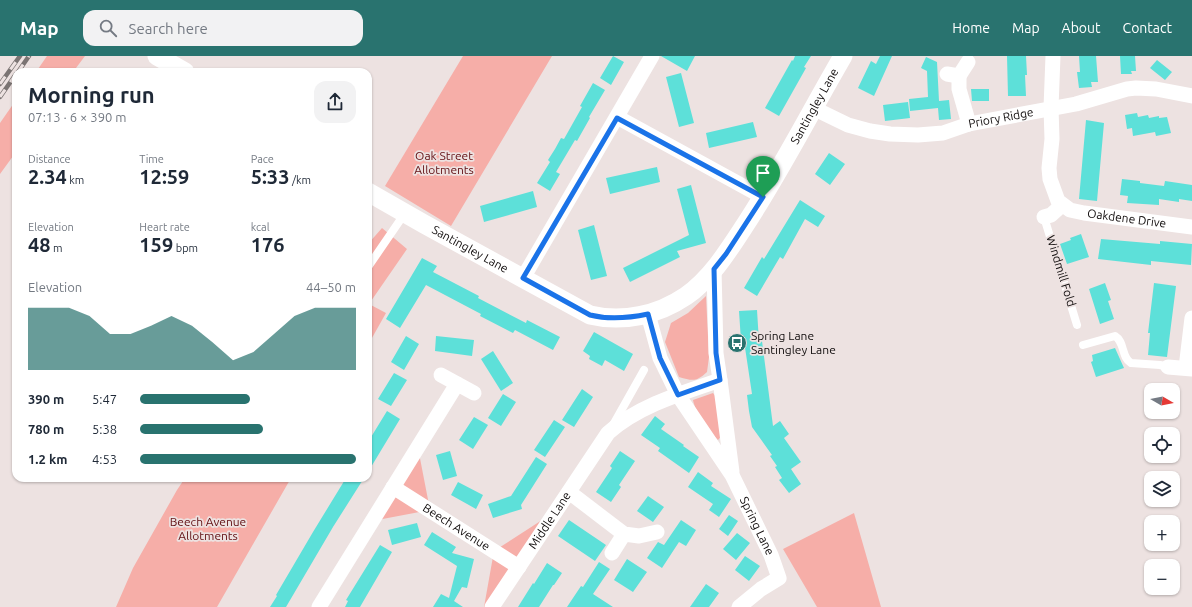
<!DOCTYPE html>
<meta charset="utf-8">
<style>
body{margin:0;font-family:Ubuntu,sans-serif;background:#f2f2f3;color:#1f2937;height:100vh;display:flex;flex-direction:column;font-size:15px;white-space:nowrap}
*{box-sizing:border-box;margin:0}
p{font-size:13px;color:#747a83}
.icon{flex:none;width:22px;height:22px;fill:none;stroke:currentColor;stroke-width:2;stroke-linecap:round;stroke-linejoin:round}
.map{position:relative;flex:1;overflow:hidden}
.side{position:absolute;left:12px;top:12px;width:360px;height:414px;display:flex;flex-direction:column;background:#fff;border-radius:12px;box-shadow:0 1px 3px #0004}
.side>*{flex:none}
.needle{width:26px;rotate:99deg}
.fabs{position:absolute;left:1144px;top:327px;display:grid;gap:8px}
.fabs a{display:grid;place-items:center;width:36px;height:36px;border-radius:8px;background:#fff;box-shadow:0 1px 3px #0004;font-size:20px}
.pin{position:absolute;display:grid;place-items:center;width:34px;height:34px;color:#fff;margin:-41px -17px;border-radius:50% 50% 50% 0;rotate:-45deg;box-shadow:0 0 4px #0007}
.pin .icon{rotate:45deg}
.round{display:grid;place-items:center;flex:none;width:42px;height:42px;border-radius:12px;background:#f2f2f3}
.head{display:flex;align-items:center;justify-content:space-between;height:68px;padding:0 16px}
h1{font-size:22px;font-weight:700;line-height:30px}
.metrics{display:grid;grid-template-columns:repeat(3,1fr);gap:6px;height:68px;padding:4px 16px}
.metrics div{display:grid;align-content:center}
.metrics b{font-size:20px;font-weight:700}
.metrics small{font-size:11px;font-weight:400}
.metrics p{font-size:11px}
.chart{height:112px;padding:8px 16px}
.chart p{display:flex;justify-content:space-between}
.chart svg{width:100%;height:72px;margin-top:4px;fill:#29736f;opacity:.7}
ul{padding:0 16px;list-style:none;font-size:13px}
li{display:grid;grid-template-columns:64px 48px 1fr;align-items:center;height:30px}
li i{height:10px;border-radius:5px;background:#29736f}
header{display:flex;align-items:center;gap:24px;box-sizing:border-box;height:56px;padding:0 20px;background:#29736f;color:#fff}
header strong{font-size:19px}
nav{display:flex;gap:22px;margin-inline-start:auto;font-size:14px}
.search{width:280px;height:36px;background:#f2f2f3;display:flex;align-items:center;gap:10px;box-sizing:border-box;padding:0 14px;border-radius:12px;color:#747a83;font-size:15px}
.map>svg:first-child{display:block}
</style>
<header>
<strong>Map</strong>
<div class="search"><svg class="icon" aria-label="search" viewBox="0 0 24 24"><circle cx="10" cy="10" r="6"/><path d="M15 15l6 6"/></svg>Search here</div>
<nav><a>Home</a><a>Map</a><a>About</a><a>Contact</a></nav>
</header>
<div class="map">
<svg width="1192" height="551" viewBox="0 0 1192 551">
<rect width="100%" height="100%" fill="#ede2e1"/>
<!-- green -->
<path fill="#f6aea8" d="M47,0H85L73,16H36Z
M463,0H552L451,170L385,130Z
M16,44V96L0,118V67Z
M382,172L407,193L369,248L386,257L368,289V188Z
M706,240L709,301L707,316C696,326 693,325 679,321L665,286L671,267L688,257Z
M713,337L716,341L723,378L718,384C709,375 695,356 693,344Z
M418,392L430,454L372,465Z
M185,422H291L217,551H116L133,512L177,434Z
M556,455L492,551H484L494,495Z
M854,457L881,551H817L783,493Z"/>
<!-- building -->
<path fill="#5de0d9" d="M613,0L624,6L611,29L600,22Z
M661,0H695L687,15Z
M795,0H811L804,11L806,12L779,60L765,52L792,4L793,5Z
M880,0H892L874,40L858,32L871,5L876,8Z
M1007,0H1026L1027,19H1025L1026,40H1008Z
M1079,0H1096L1098,26H1091L1092,31L1079,32L1077,16H1080Z
M1120,0H1135L1136,15H1131L1132,18H1121Z
M926,1L937,6L939,45L949,44L951,63L939,64L938,52L910,55L909,43L928,41L927,15L921,12Z
M1157,4L1172,16L1165,24L1150,12Z
M681,17L694,67L679,71L666,21Z
M593,27L605,34L589,61L590,62L577,85L575,84L556,116L560,118L550,135L537,127L550,106L548,104L555,93L561,82L564,83L582,51L580,50Z
M971,33H989V45H972Z
M908,46L910,62L885,65L883,49Z
M1137,57L1138,61L1148,59L1149,62L1159,60V62L1167,61L1171,77L1156,80L1155,76L1133,80L1132,72L1127,73L1125,59Z
M1086,64L1104,67L1097,145L1079,143Z
M753,66L757,81L709,92L706,77Z
M829,97L845,108L830,129L815,118Z
M657,111L660,126L610,138L606,122Z
M1122,123L1140,125V127L1164,130L1165,125L1192,129V145L1179,143V146L1159,143V149L1127,147L1128,140L1120,139Z
M691,129L706,187L677,195L680,201L630,226L623,212L689,179L677,133Z
M533,135L537,151L484,166L480,150Z
M800,144L825,160L818,171L805,163L783,203L780,201L757,240L744,232L762,201L764,203Z
M594,169L607,220L591,224L578,174Z
M1081,178L1089,201L1067,208L1060,188L1071,184L1070,182Z
M1101,183L1160,188V185L1192,188L1191,209L1151,205V209L1098,203Z
M422,202L437,210L433,216L479,240L478,242L526,267L527,264L560,281L553,294L515,274L513,277L480,260L481,258L426,229L400,272L386,263Z
M1105,227L1111,244L1108,245L1114,263L1100,268L1089,233Z
M1154,227L1176,230L1167,301L1148,299L1150,277H1148Z
M757,254L759,286L762,285L773,370L780,365L789,378L784,382L801,406L791,413L801,428L789,437L779,424L782,422L775,411L777,410L770,400L772,399L752,371L749,355L747,339L752,338L744,285H741L739,255Z
M594,276L633,298L624,315L605,304L602,310L589,303L590,300L583,295Z
M406,280L419,288L404,314L391,306Z
M436,280L474,284L472,300L435,295Z
M1115,292L1124,312L1096,321L1091,306L1093,305L1092,299Z
M493,295L513,327L501,335L481,303Z
M394,317L407,324L391,350L378,343Z
M582,333L593,341L574,371L562,364Z
M503,338L516,346L501,370L488,362Z
M387,355L400,363L368,416V386Z
M655,360L665,368L661,373L684,389L683,390L699,401L689,417L658,395L660,392L641,379Z
M474,361L488,369L473,393L459,384Z
M554,364L565,371L545,401L534,394Z
M450,395L457,420L443,424L436,399Z
M620,395L635,405L619,429L621,431L611,446L596,436L612,412L610,410Z
M536,401L547,408L521,449L522,453L493,462L488,448L511,440Z
M698,416L713,427L711,430L731,443L719,461L709,454L713,448L688,431Z
M346,422H364L333,471L286,551H270L277,540L276,539L313,476Z
M458,426L483,439L476,453L451,439Z
M648,440L664,451L653,466L637,455Z
M729,459L738,465L728,480L719,473Z
M569,464L606,489L595,505L558,480Z
M681,464L696,474L686,490L679,486L662,512L647,502L658,486L664,489Z
M417,467L421,481L392,489L388,474Z
M432,476L456,491L452,497L474,503L467,532L462,531L454,545L463,551H433L441,538L449,542L457,510L424,489Z
M737,477L750,487L736,504L723,493Z
M380,489L392,496L360,551H345L348,545L346,544Z
M745,500L760,510L749,525L735,514Z
M627,503L647,516L633,536L614,524Z
M599,506L610,513L593,538L613,551H567L581,530L583,531Z
M547,507L562,517L554,529H553L539,551H518L533,527L534,528Z
M706,528L719,537L709,551H690Z"/>
<g fill="none" stroke-linecap="round" stroke-linejoin="round">
<!-- service -->
<path stroke="#fff" stroke-width="8" d="M1044,161L1077,269
M368,211L405,157
M1083,289L1115,280C1125,286 1121,301 1131,307L1160,309L1168,311
M613,369L644,314"/>
<!-- minor -->
<g stroke="#fff" stroke-width="15">
<path id="s1" d="M1053,0L1051,52L1052,83L1049,112L1050,123L1058,145L1070,154L1084,157L1192,171"/>
<path d="M947,18L959,20L968,6"/>
<path d="M959,20V33L969,68"/>
<path id="s2" d="M813,52L848,69L870,75L890,78L918,79L943,77L969,68L1076,48L1127,33L1136,32L1156,33L1192,40"/>
<path d="M617,61L763,141"/>
<path d="M1044,161L1051,159L1062,149"/>
<path d="M523,222L652,0"/>
<path id="s3" d="M648,258L660,302L678,339L732,419L771,499L779,522L761,533L739,551"/>
<path d="M1168,311L1192,313"/>
<path d="M1186,312L1192,262"/>
<path d="M441,319L474,337"/>
<path d="M720,324L732,416"/>
<path id="s4" d="M393,431L519,511"/>
<path d="M569,436L624,478L639,480L657,476"/>
<path d="M612,497L624,478"/>
<path d="M319,551L457,328"/>
<path id="s5" d="M492,551L608,377C638,350 682,337 720,324L716,297L714,213"/>
</g>
<!-- tertiary -->
<g stroke="#fff" stroke-width="19">
<path d="M157,0L185,16"/>
<path id="s6" d="M368,136L424,168L590,259C623,267 658,259 686,240C712,222 730,192 747,166C782,112 811,55 843,0"/>
</g>
<!-- rail casing -->
<g stroke="#7b7473" stroke-width="4.5">
<path id="rail" d="M18,16L29,0
M0,28L20,0
M0,41L16,18"/>
</g>
<!-- rail -->
<use href="#rail" stroke="#ede2e1" stroke-width="3" stroke-dasharray="9" stroke-linecap="butt"/>
</g>
<g fill="none" stroke-linecap="round" stroke-linejoin="round">
<!-- route casing -->
<g stroke="#fff" stroke-width="8">
<path id="route" d="M617,62L763,141L726,198L714,213L716,297L720,324L678,339L660,302L648,258C629,262 610,264 590,259L523,222Z"/>
</g>
<!-- route -->
<use href="#route" stroke="#1a73e8" stroke-width="5"/>
</g>
<!-- icons -->
<defs>
<g id="bus-disc" transform="scale(1)"><circle r="9.5" fill="#29736f" stroke="#ede2e1"/><path d="M-5-6H5V4H4V6H2V4H-2V6H-4V4H-5ZM-3.5-4V0h7V-4ZM-3.5 1.2v1.5H-2V1.2ZM2 1.2v1.5H3.5V1.2Z" fill="#fff"/></g>
</defs>
<g fill-rule="evenodd">
<use href="#bus-disc" x="737" y="287"/>
</g>
<g text-anchor="middle" stroke-width="3.5" stroke-linejoin="round" paint-order="stroke">
<!-- street labels -->
<g font-size="12" fill="#100c0c" stroke="#ede2e1">
<text dy="4" stroke="none"><textPath href="#s6" startOffset="585">Santingley Lane</textPath></text>
<text dy="4" stroke="none"><textPath href="#s2" startOffset="195">Priory Ridge</textPath></text>
<text dy="4" stroke="none"><textPath href="#s1" startOffset="219">Oakdene Drive</textPath></text>
<text dy="4" stroke="none"><textPath href="#s6" startOffset="117">Santingley Lane</textPath></text>
<text transform="translate(1061 215) rotate(73)" y="4">Windmill Fold</text>
<text dy="4" stroke="none"><textPath href="#s5" startOffset="104">Middle Lane</textPath></text>
<text dy="4" stroke="none"><textPath href="#s4" startOffset="75">Beech Avenue</textPath></text>
<text dy="4" stroke="none"><textPath href="#s3" startOffset="240">Spring Lane</textPath></text>
</g>
<!-- park labels -->
<g font-size="12" fill="#610e12" stroke="#ede2e1">
<text x="444" y="104">Oak Street<tspan x="444" dy="14">Allotments</tspan></text>
<text x="208" y="470">Beech Avenue<tspan x="208" dy="14">Allotments</tspan></text>
</g>
<!-- poi labels -->
<g font-size="12" fill="#100c0c" stroke="#ede2e1" text-anchor="start">
<text x="751" y="284">Spring Lane<tspan x="751" dy="14">Santingley Lane</tspan></text>
</g>
</g>
</svg>
<div class="fabs">
<a><svg class="needle" viewBox="-14 -14 28 28"><path d="M0-13l5 13h-10z" fill="#e53935"/><path d="M0 13l5-13h-10z" fill="#747a83"/></svg></a>
<a><svg class="icon" aria-label="locate" viewBox="0 0 24 24"><circle cx="12" cy="12" r="6"/><path d="M12 2v4M12 18v4M2 12h4M18 12h4"/></svg></a>
<a><svg class="icon" aria-label="layers" viewBox="0 0 24 24"><path d="M12 4l9 5-9 5-9-5zM3 14l9 5 9-5"/></svg></a>
<a>+</a>
<a>−</a>
</div>
<div class="pin" style="left:763px;top:141px;background:#1e9e55"><svg class="icon" aria-label="arrive" viewBox="0 0 24 24"><path d="M6 21V4h12l-3 4 3 4H6"/></svg></div>
<section class="side">
<div class="head"><div><h1>Morning run</h1><p>07:13 · 6 × 390 m</p></div><a class="round"><svg class="icon" aria-label="share" viewBox="0 0 24 24"><path d="M12 15V3M7 8l5-5 5 5M5 13v7h14v-7"/></svg></a></div>
<div class="metrics">
<div><p>Distance</p><b>2.34<small> km</small></b></div>
<div><p>Time</p><b>12:59</b></div>
<div><p>Pace</p><b>5:33<small> /km</small></b></div>
</div>
<div class="metrics">
<div><p>Elevation</p><b>48<small> m</small></b></div>
<div><p>Heart rate</p><b>159<small> bpm</small></b></div>
<div><p>kcal</p><b>176</b></div>
</div>
<div class="chart"><p><span>Elevation</span>44–50 m</p>
<svg viewBox="0 0 160 44" preserveAspectRatio="none"><path d="M0 44V6L10 6L20 6L30 11L40 22L50 22L60 17L70 11L80 17L90 27L100 38L110 33L120 22L130 11L140 6L150 6L160 6V44z"/></svg>
</div>
<ul>
<li><b>390 m</b>5:47<i style="width:51%"></i></li>
<li><b>780 m</b>5:38<i style="width:57%"></i></li>
<li><b>1.2 km</b>4:53<i style="width:100%"></i></li>
</ul>
</section>
</div>
